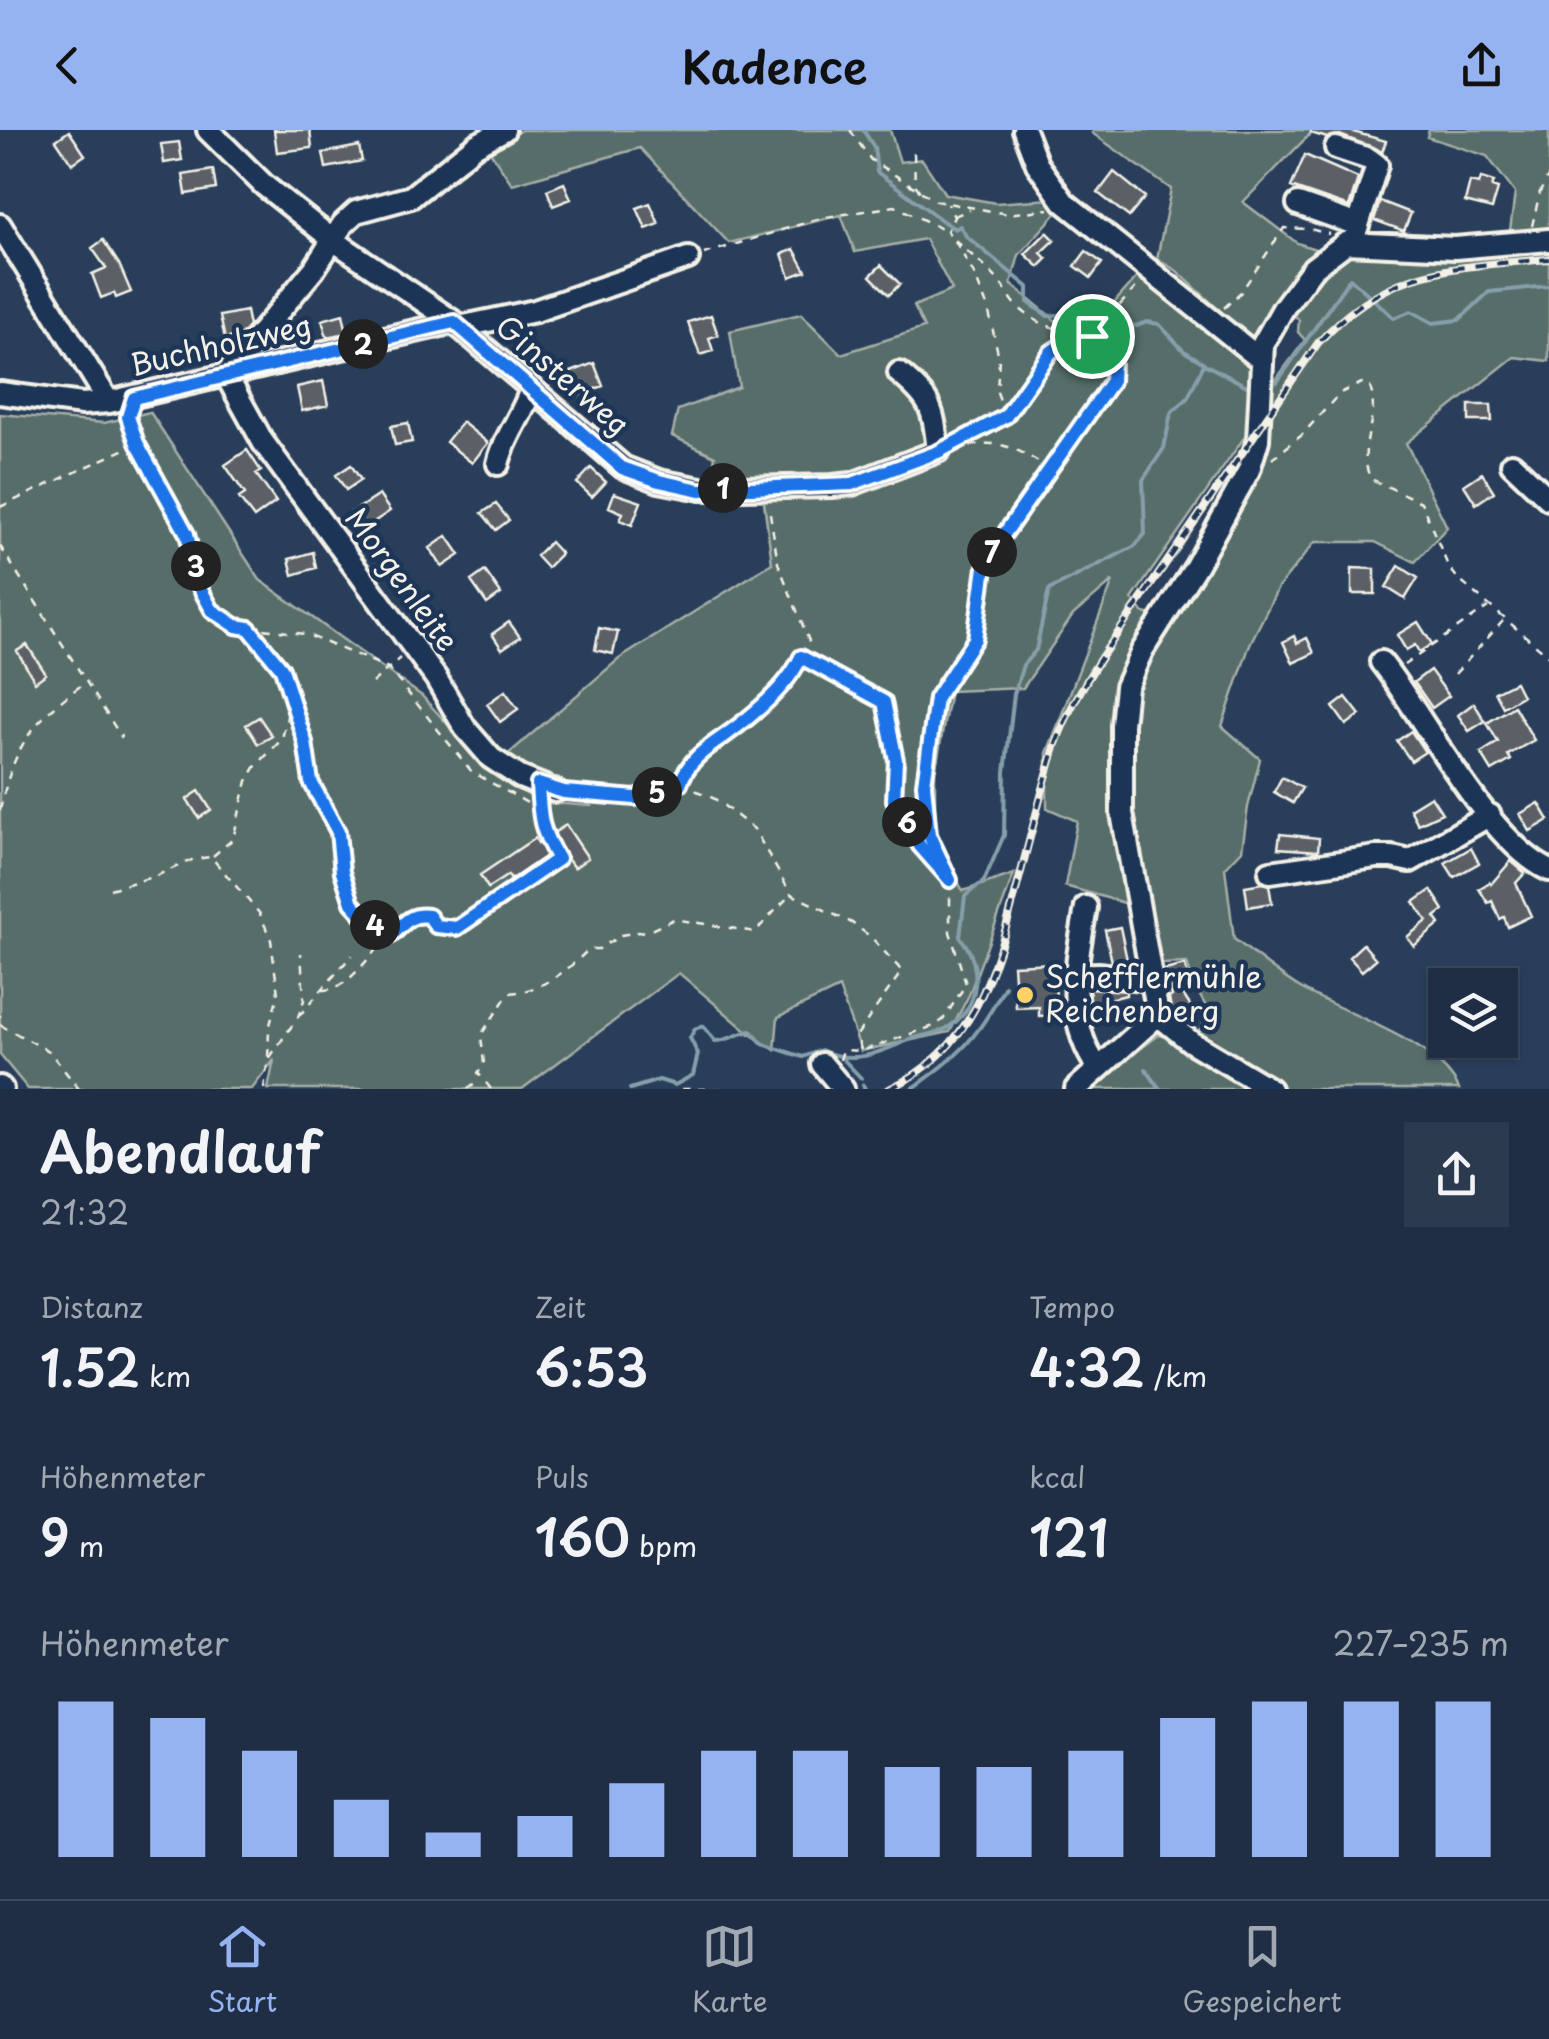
<!DOCTYPE html>
<html lang="de">
<meta charset="utf-8">
<style>
body{margin:0;font-family:"Playpen Sans",sans-serif;background:#2c3a4f;color:#f1f3f6;height:100vh;display:flex;flex-direction:column;font-size:38px;white-space:nowrap}
*{box-sizing:border-box;margin:0}
p{font-size:32px;color:#a1a8b2}
.icon{flex:none;width:55px;height:55px;fill:none;stroke:currentColor;stroke-width:2;stroke-linecap:round;stroke-linejoin:round}
.map{position:relative;height:959px;overflow:hidden}
.side{display:flex;flex-direction:column;background:#1f2e44;flex:1}
.side>*{flex:none}
.controls{position:absolute;left:1428px;top:838px;display:grid;gap:20px}
.controls a{display:grid;place-items:center;width:90px;height:90px;border-radius:0px;background:#1f2e44;box-shadow:0 2px 8px #0004,0 0 0 2px #3c4a5d;font-size:50px}
.pin{position:absolute;display:grid;place-items:center;width:85px;height:85px;color:#fff;margin:-42px;border:5px solid #fff;border-radius:50%;box-shadow:0 2px 10px #0007}
.km{position:absolute;width:50px;height:50px;margin:-25px;border-radius:50%;background:#222;color:#fff;font-size:28px;line-height:50px;text-align:center}
.round{display:grid;place-items:center;flex:none;width:105px;height:105px;border-radius:0px;background:#2c3a4f}
.summary{display:flex;align-items:center;justify-content:space-between;height:170px;padding:0 40px}
h1{font-size:55px;font-weight:600;line-height:75px}
.figures{display:grid;grid-template-columns:repeat(3,1fr);gap:15px;height:170px;padding:10px 40px}
.figures div{display:grid;align-content:center}
.figures b{font-size:50px;font-weight:600}
.figures small{font-size:28px;font-weight:400}
.figures p{font-size:28px}
.chart{height:280px;padding:20px 40px}
.chart p{display:flex;justify-content:space-between}
.chart svg{width:100%;height:180px;margin-top:10px;stroke:#95b2f1;stroke-width:6}
header{display:flex;justify-content:space-between;align-items:center;height:130px;padding:0 40px;background:#95b2f1;color:#111;font-size:45px;font-weight:600}
.menu{display:flex;justify-content:space-around;align-items:center;height:140px;border-top:2px solid #3c4a5d;background:#1f2e44;font-size:28px;color:#a1a8b2}
.menu a{display:grid;justify-items:center;gap:5px}
.menu .current{color:#95b2f1}
.map>svg:first-child{display:block}
</style>
<header><svg class="icon" aria-label="back" viewBox="0 0 24 24"><path d="M15 5l-7 7 7 7"/></svg>Kadence<svg class="icon" aria-label="share" viewBox="0 0 24 24"><path d="M12 15V3M7 8l5-5 5 5M5 13v7h14v-7"/></svg></header>
<div class="map">
<svg width="1549" height="959" viewBox="0 0 1549 959">
<rect width="100%" height="100%" fill="#293e5a"/>
<filter id="ink" filterUnits="userSpaceOnUse"><feTurbulence type="fractalNoise" baseFrequency=".01" numOctaves="2"/><feDisplacementMap in="SourceGraphic" scale="20" xChannelSelector="R" yChannelSelector="G"/><feConvolveMatrix kernelMatrix="1 2 1 2 8 2 1 2 1" color-interpolation-filters="sRGB"/></filter>
<g filter="url(#ink)">
<!-- green -->
<path fill="#576d69" stroke="#a6afa8" stroke-width="2.5" d="M521,0H890L900,32L922,29L945,64L996,73L1051,69L1058,81L1019,125L1011,154L1056,191L1068,178L1091,199L1137,147L1244,227L1252,239L1254,257L1248,302L1132,469L1144,483L1172,489L1265,297L1275,251L1305,210L1298,202L1299,190L1288,179L1342,119L1507,123L1515,63L1487,26L1427,7L1429,0H1549V231L1514,227L1406,313L1447,397L1415,432L1375,412H1315L1278,458L1250,514L1222,596L1260,629L1248,677L1242,720L1225,738L1234,809C1257,826 1279,846 1304,860C1346,884 1440,913 1459,959H1087L1159,905L1191,912L1210,884L1193,853L1187,833L1159,834L1149,780L1065,756L1077,691L1047,678V623L1113,451L1073,485L1023,558L950,561L935,643V709L963,761L1014,744L969,865L950,902L861,921L839,858L778,887L775,920L750,904L679,843L522,959H268L274,930L252,959H28L0,925V284L104,293L150,282L260,450L422,566L487,638L539,672L592,676L506,626L619,529L772,433L763,364L708,367L715,326L672,306L678,280L739,257L730,201L801,184L841,224L924,198L914,176L952,160L925,109L855,122L841,85L729,113L640,18L512,54L489,20Z
M1094,0H1314L1243,72L1297,113L1315,119L1259,203L1252,206L1240,199L1177,141L1157,129L1171,59L1092,3Z"/>
<g fill="none" stroke-linecap="round" stroke-linejoin="round">
<!-- stream -->
<path stroke="#869fab" stroke-width="4" d="M863,0L874,17L877,42L944,92L955,99L960,96L966,106L1028,157V172L1048,186L1067,184L1095,189
M1116,192L1136,196L1147,192L1159,194L1184,221L1204,233
M1270,253L1277,252L1350,148L1394,188L1411,181L1433,193L1459,190L1489,162L1549,156
M844,930L861,948
M1146,939L1160,959
M863,955L865,959
M630,959L659,950L675,955L693,945L698,924L690,908L695,899L703,896L715,911C729,911 737,903 751,901L763,914L803,927L821,920C854,936 880,922 911,909C923,905 939,904 949,897C981,876 983,835 960,807L965,766L984,751L1004,705L1005,642L1014,564L1023,535L1036,520L1049,460L1135,416L1145,404L1143,350L1164,318L1171,283L1187,269L1204,234L1247,256L1255,255
M912,959C959,926 978,908 1005,856"/>
</g>
<!-- building -->
<path fill="#5a6066" stroke="#f4f1e8" stroke-width="2.5" d="M274,0H310L312,18L277,22Z
M1311,0H1346L1386,11L1382,22L1340,5L1327,8L1311,3Z
M69,1L85,25L72,34L56,10Z
M179,12L182,30L164,33L161,14Z
M359,16L362,31L326,38L323,23Z
M1305,25L1358,48L1349,77L1291,57Z
M213,40L216,59L186,64L183,45Z
M1114,42L1145,67L1129,87L1098,63Z
M1481,48L1494,52L1492,57L1498,59L1492,79L1465,72L1470,52L1479,54Z
M564,53L571,69L553,76L547,60Z
M1380,71L1411,83L1404,101L1374,90Z
M650,73L659,94L646,99L637,78Z
M1047,102L1055,110L1041,123L1047,129L1039,137L1025,124Z
M103,110L119,134L131,162L116,168L114,163L101,168L92,144L106,138L92,118Z
M794,119L806,141L790,147L782,124Z
M1086,121L1102,133L1091,148L1075,136Z
M881,135L900,154L889,165L870,146Z
M246,181L249,196L241,205L225,209L220,186Z
M343,184L347,203L327,207L322,190Z
M711,185L718,205L709,208L713,221L700,225L688,192Z
M594,233L603,256L580,265L571,242Z
M323,251L328,275L302,281L297,257Z
M1469,275H1491L1492,291H1469Z
M462,292L488,313L472,333L446,312Z
M408,293L412,312L395,315L391,296Z
M247,320L261,341L256,344L276,372L254,388L239,368L245,364L225,335Z
M351,335L361,350L346,360L336,345Z
M591,338L606,352L592,367L577,353Z
M1482,343L1494,362L1476,374L1464,355Z
M614,363L641,372L632,395L620,390L623,383L609,377Z
M379,365L390,381L362,400L351,383Z
M496,374L509,390L496,400L482,383Z
M447,406L460,425L442,437L430,418Z
M550,412L561,424L547,438L536,426Z
M313,422L316,438L293,445L289,429Z
M1399,436L1418,448L1405,469L1386,457Z
M1352,438L1375,439V464H1352Z
M485,441L501,464L487,474L471,451Z
M509,492L520,507L502,519L492,504Z
M1418,492L1432,514L1419,522L1415,515L1406,520L1397,505Z
M599,498L618,502L613,524L595,520Z
M1294,506L1297,513L1307,508L1314,523L1293,533L1283,512Z
M27,515L46,544L35,552L17,521Z
M1430,540L1449,566L1432,578L1414,552Z
M1515,552L1522,566L1503,577L1495,562Z
M505,561L518,579L500,592L487,574Z
M1346,567L1360,585L1346,595L1333,577Z
M1474,573L1485,591L1469,601L1458,585Z
M1514,576L1534,610L1508,625L1511,630L1492,641L1481,623L1498,612L1487,593Z
M259,587L272,606L258,614L246,595Z
M1411,601L1425,622L1411,631L1397,611Z
M1282,647L1302,658L1293,673L1274,662Z
M199,661L211,680L199,688L187,669Z
M1431,666L1442,683L1418,694L1410,679Z
M1539,673L1549,690L1530,701L1520,684Z
M566,695L588,728L574,738L559,717L511,750L508,745L488,758L480,745L535,708L538,713Z
M1280,704L1319,708L1318,721L1278,718Z
M1471,718L1479,733L1454,747L1445,733Z
M1511,731L1525,743L1516,753L1531,786L1508,797L1504,787L1500,789L1492,771L1488,773L1479,759L1490,752L1491,754Z
M1263,753L1269,755L1272,773L1248,777L1245,756Z
M1431,760L1444,780L1435,787L1440,794L1414,816L1407,807L1427,791L1414,772Z
M1120,797L1127,830L1112,832L1105,800Z
M1363,814L1376,829L1362,841L1349,827Z
M1054,833L1056,871H1062L1063,885L1039,886V877L1016,878L1013,835Z
M1185,835L1190,854L1178,857L1191,877L1179,885L1171,878L1169,868L1172,866L1165,840Z
M1089,858L1126,861V865L1107,870L1109,887L1092,890Z"/>
<g fill="none" stroke-linecap="round" stroke-linejoin="round">
<!-- minor casing -->
<g stroke="#f4f1e8" stroke-width="28">
<path id="minor" d="M208,0L265,56L333,110L454,192L623,337L659,351L701,359L832,356L852,354L938,321C933,279 933,271 899,243
M504,0L476,15L411,67L356,82L343,94L314,139L226,245L263,312L436,548L465,598L491,628L520,647L555,661
M1024,0L1037,34L1064,72L1260,229
M1336,18L1369,29L1377,35L1353,111
M1298,74L1358,95
M0,95L109,272
M459,197L535,181L688,128
M0,263L82,274L109,272L454,192
M498,334C504,307 523,285 531,259
M1512,334L1549,369
M1381,532C1424,586 1488,712 1549,740
M1270,742L1376,727H1392L1410,731L1490,685
M1086,777C1077,833 1063,889 1098,938
M1077,845L1098,844L1151,850
M1158,885L1122,683V595L1126,557L1142,521L1196,436L1249,340L1258,310L1263,214L1284,177L1313,138L1346,113L1455,118L1549,110
M1158,885L1191,912L1270,959
M822,934L843,959
M0,957L2,959
M1076,959L1158,885"/>
</g>
<!-- path -->
<path stroke="#f4f1e8" stroke-width="2.5" stroke-dasharray="8 8" stroke-linecap="butt" d="M850,0L871,30L936,71L1008,84L1049,79
M914,23L915,54L920,62
M954,86L970,80
M1532,96L1540,62L1549,45
M955,111L974,144L988,178L999,228L997,262L1006,287
M704,124L821,88L895,76L944,100
M1224,178L1241,162L1284,98L1310,99L1329,104
M129,283L137,313L187,405L200,458L212,480L237,496L305,504L388,538L472,642L538,679
M953,314L1006,287L1051,222L1065,213L1092,206L1138,155
M954,318C999,309 1011,314 1049,339
M1272,329L1302,305L1340,263L1362,253L1370,257C1381,287 1355,319 1371,349L1421,372L1448,436L1459,450L1549,526
M0,377L136,314
M0,416L122,608
M251,501L282,539L305,612L311,652L338,702L342,742L352,773L370,793L391,804
M803,528L884,572L896,630L894,670L920,716L945,744
M1404,535L1488,477
M1455,544L1503,491
M372,553L400,528
M681,654L715,669L754,699L791,764L852,793L871,807L902,841L857,905L861,920
M572,663L635,668L680,653C696,613 762,582 791,546C799,537 804,522 809,511L778,433L769,377
M0,680C15,613 32,591 87,551
M213,726L233,709L247,651L256,636L282,609L291,569
M110,759L156,746L194,729L211,727L260,784L271,810L278,864L269,899L268,930
M322,860C362,862 388,778 429,786L436,796L457,798L558,729L543,705L538,679
M0,885V887
M299,886L352,825
M0,895L49,921L79,959
M840,930L843,920L861,921L934,896L943,890L966,854L950,802V750L929,705L924,654L936,568L975,509L986,430L1112,251L1113,230C1080,186 1071,211 1034,189C1011,175 1012,167 998,150C982,132 962,119 947,101L954,87L948,74
M264,959L268,930L298,887L304,870L301,823
M467,959L479,952
M491,959L478,943L484,934L481,905L509,863C542,861 566,842 589,819H599L621,805L651,800L674,789L755,802L791,764
M682,959H730"/>
<!-- minor -->
<use href="#minor" stroke="#1d3557" stroke-width="20"/>
<!-- rail casing -->
<g stroke="#f4f1e8" stroke-width="8">
<path id="rail" d="M889,959C974,919 994,844 1016,761C1029,712 1041,662 1056,614C1067,582 1084,554 1102,526L1318,213C1389,135 1452,138 1549,129"/>
</g>
<!-- rail -->
<use href="#rail" stroke="#1d3557" stroke-width="4" stroke-dasharray="11" stroke-linecap="butt"/>
</g>
</g>
<g fill="none" stroke-linecap="round" stroke-linejoin="round" filter="url(#ink)">
<!-- route casing -->
<g stroke="#fff" stroke-width="20">
<path id="route" d="M454,192L622,338L659,351L700,360L852,354L938,322L1006,286L1051,222L1066,212L1092,206L1113,230L1112,251L986,430L975,509L936,568L924,654L929,705L950,750L920,716L894,670L896,630L884,572L801,527C787,558 751,587 723,607C704,620 688,631 680,654L635,668L564,662L538,654C540,688 540,699 558,729L457,798L436,796L429,786C411,783 404,793 392,805L370,793L352,773L342,742L338,702L311,652L305,612L282,539L249,498L236,496L212,480L200,458L187,404L137,313L128,287L134,268Z"/>
</g>
<!-- route -->
<use href="#route" stroke="#1a73e8" stroke-width="12"/>
</g>
<!-- markers -->
<circle fill="#ffd166" stroke="#1d3557" stroke-width="4" cx="1025" cy="865" r="10"/>
<g text-anchor="middle" stroke-width="9" stroke-linejoin="round" paint-order="stroke">
<!-- street labels -->
<g font-size="30" fill="#f4f1e8" stroke="#1d3557">
<text transform="translate(221 216) rotate(-13)" y="10">Buchholzweg</text>
<text transform="translate(562 246) rotate(41)" y="10">Ginsterweg</text>
<text transform="translate(401 450) rotate(54)" y="10">Morgenleite</text>
</g>
<!-- poi labels -->
<g font-size="30" fill="#f4f1e8" stroke="#1d3557" text-anchor="start">
<text x="1045" y="858">Schefflermühle<tspan x="1045" dy="34">Reichenberg</tspan></text>
</g>
</g>
</svg>
<div class="controls">
<a><svg class="icon" aria-label="layers" viewBox="0 0 24 24"><path d="M12 4l9 5-9 5-9-5zM3 14l9 5 9-5"/></svg></a>
</div>
<div class="pin" style="left:1092px;top:206px;background:#1e9e55"><svg class="icon" aria-label="arrive" viewBox="0 0 24 24"><path d="M6 21V4h12l-3 4 3 4H6"/></svg></div>
<b class="km" style="left:723px;top:358px">1</b>
<b class="km" style="left:363px;top:214px">2</b>
<b class="km" style="left:196px;top:436px">3</b>
<b class="km" style="left:375px;top:795px">4</b>
<b class="km" style="left:657px;top:662px">5</b>
<b class="km" style="left:907px;top:692px">6</b>
<b class="km" style="left:992px;top:422px">7</b>
</div>
<section class="side">
<div class="summary"><div><h1>Abendlauf</h1><p>21:32</p></div><a class="round"><svg class="icon" aria-label="share" viewBox="0 0 24 24"><path d="M12 15V3M7 8l5-5 5 5M5 13v7h14v-7"/></svg></a></div>
<div class="figures">
<div><p>Distanz</p><b>1.52<small> km</small></b></div>
<div><p>Zeit</p><b>6:53</b></div>
<div><p>Tempo</p><b>4:32<small> /km</small></b></div>
</div>
<div class="figures">
<div><p>Höhenmeter</p><b>9<small> m</small></b></div>
<div><p>Puls</p><b>160<small> bpm</small></b></div>
<div><p>kcal</p><b>121</b></div>
</div>
<div class="chart"><p><span>Höhenmeter</span>227–235 m</p>
<svg viewBox="0 0 160 44" preserveAspectRatio="none"><path d="M5 44V6M15 44V10M25 44V18M35 44V30M45 44V38M55 44V34M65 44V26M75 44V18M85 44V18M95 44V22M105 44V22M115 44V18M125 44V10M135 44V6M145 44V6M155 44V6"/></svg>
</div>
</section>
<nav class="menu">
<a class="current"><svg class="icon" aria-label="home" viewBox="0 0 24 24"><path d="M3 11l9-7 9 7M6 9v11h12V9"/></svg>Start</a>
<a><svg class="icon" aria-label="map" viewBox="0 0 24 24"><path d="M3 6l6-2 6 2 6-2v14l-6 2-6-2-6 2zM9 4v14M15 6v14"/></svg>Karte</a>
<a><svg class="icon" aria-label="saved" viewBox="0 0 24 24"><path d="M7 4h10v16l-5-4-5 4z"/></svg>Gespeichert</a>
</nav>
